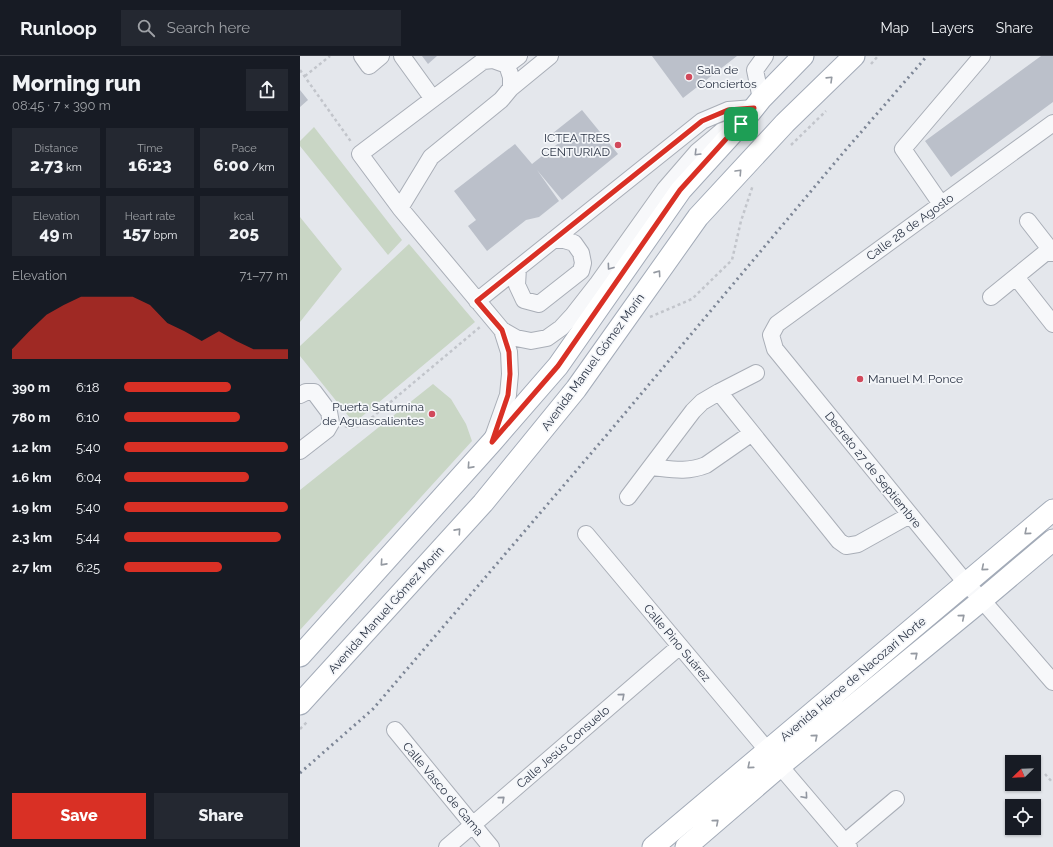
<!DOCTYPE html>
<meta charset="utf-8">
<style>
body{margin:0;font-family:Raleway,sans-serif;background:#242831;color:#f1f3f6;height:100vh;display:flex;flex-direction:column;font-size:15px;white-space:nowrap}
*{box-sizing:border-box;margin:0}
p{font-size:13px;color:#9ea1a6}
.icon{flex:none;width:22px;height:22px;fill:none;stroke:currentColor;stroke-width:2;stroke-linecap:round;stroke-linejoin:round}
.map{position:relative;flex:1;overflow:hidden}
.panel{display:flex;flex-direction:column;background:#171b24;width:300px}
.panel>*{flex:none}
.needle{width:26px;rotate:247deg}
.buttons{position:absolute;left:705px;top:699px;display:grid;gap:8px}
.buttons a{display:grid;place-items:center;width:36px;height:36px;border-radius:0px;background:#171b24;box-shadow:0 1px 3px #0004;font-size:20px}
.pin{position:absolute;display:grid;place-items:center;width:34px;height:34px;color:#fff;margin:-17px;border-radius:8px;box-shadow:0 2px 6px #0006}
.round{display:grid;place-items:center;flex:none;width:42px;height:42px;border-radius:0px;background:#242831}
.summary{display:flex;align-items:center;justify-content:space-between;height:68px;padding:0 12px}
h1{font-size:22px;font-weight:800;line-height:30px}
.stats{display:grid;grid-template-columns:repeat(3,1fr);gap:6px;height:68px;padding:4px 12px}
.stats div{display:grid;align-content:center;border-radius:0px;background:#242831;text-align:center}
.stats b{font-size:17px;font-weight:800}
.stats small{font-size:11px;font-weight:400}
.stats p{font-size:11px}
.chart{height:112px;padding:8px 12px}
.chart p{display:flex;justify-content:space-between}
.chart svg{width:100%;height:72px;margin-top:4px;fill:#d93025;opacity:.7}
.cta{display:flex;gap:8px;margin-top:auto;padding:8px 12px}
.cta a{flex:1;height:46px;border-radius:0px;background:#d93025;color:#fff;font-size:16px;font-weight:800;line-height:46px;text-align:center}
.cta a+a{background:#242831;color:#f1f3f6}
ul{padding:0 12px;list-style:none;font-size:13px}
li{display:grid;grid-template-columns:64px 48px 1fr;align-items:center;height:30px}
li i{height:10px;border-radius:5px;background:#d93025}
header{display:flex;align-items:center;gap:24px;box-sizing:border-box;height:56px;padding:0 20px;background:#171b24;border-bottom:1px solid #363941}
header strong{font-size:19px}
nav{display:flex;gap:22px;margin-inline-start:auto;font-size:14px}
.search{width:280px;height:36px;background:#242831;display:flex;align-items:center;gap:10px;box-sizing:border-box;padding:0 14px;border-radius:0px;color:#9ea1a6;font-size:15px}
main{display:flex;flex:1;min-height:0}
.map>svg:first-child{display:block}
</style>
<header>
<strong>Runloop</strong>
<div class="search"><svg class="icon" aria-label="search" viewBox="0 0 24 24"><circle cx="10" cy="10" r="6"/><path d="M15 15l6 6"/></svg>Search here</div>
<nav><a>Map</a><a>Layers</a><a>Share</a></nav>
</header>
<main>
<section class="panel">
<div class="summary"><div><h1>Morning run</h1><p>08:45 · 7 × 390 m</p></div><a class="round"><svg class="icon" aria-label="share" viewBox="0 0 24 24"><path d="M12 15V3M7 8l5-5 5 5M5 13v7h14v-7"/></svg></a></div>
<div class="stats">
<div><p>Distance</p><b>2.73<small> km</small></b></div>
<div><p>Time</p><b>16:23</b></div>
<div><p>Pace</p><b>6:00<small> /km</small></b></div>
</div>
<div class="stats">
<div><p>Elevation</p><b>49<small> m</small></b></div>
<div><p>Heart rate</p><b>157<small> bpm</small></b></div>
<div><p>kcal</p><b>205</b></div>
</div>
<div class="chart"><p><span>Elevation</span>71–77 m</p>
<svg viewBox="0 0 160 44" preserveAspectRatio="none"><path d="M0 44V38L10 27L20 17L30 11L40 6L50 6L60 6L70 6L80 11L90 22L100 27L110 33L120 27L130 33L140 38L150 38L160 38V44z"/></svg>
</div>
<ul>
<li><b>390 m</b>6:18<i style="width:65%"></i></li>
<li><b>780 m</b>6:10<i style="width:71%"></i></li>
<li><b>1.2 km</b>5:40<i style="width:100%"></i></li>
<li><b>1.6 km</b>6:04<i style="width:76%"></i></li>
<li><b>1.9 km</b>5:40<i style="width:100%"></i></li>
<li><b>2.3 km</b>5:44<i style="width:96%"></i></li>
<li><b>2.7 km</b>6:25<i style="width:60%"></i></li>
</ul>
<div class="cta"><a>Save</a><a>Share</a></div>
</section>
<div class="map">
<svg width="753" height="791" viewBox="0 0 753 791">
<rect width="100%" height="100%" fill="#e4e7ec"/>
<!-- green -->
<path fill="#c9d6c5" d="M14,71L102,184L88,199L0,90V85Z
M0,161L42,213L0,266Z
M109,188L175,266L54,367L0,300V290Z
M133,328L151,343L166,368L172,385L0,574V434Z"/>
<!-- building -->
<path fill="#bbc0ca" d="M122,0H137L128,8Z
M352,0H437L383,42Z
M741,0H753V46L651,121L625,85Z
M0,34L8,44L0,51Z
M282,54L318,98L262,144L237,114L259,145L239,161L226,164L187,195L168,170L176,164L154,135L215,88L232,108L260,86L253,77Z"/>
<g fill="none" stroke-linecap="round" stroke-linejoin="round">
<!-- minor casing -->
<g stroke="#a9aeb7" stroke-width="18">
<path id="minor" d="M62,0L69,10L81,0
M102,0L133,43
M207,9L193,4L183,5L60,98L100,152L202,274L216,282L231,285L247,282L261,272L273,259L298,227L365,133L397,96L422,75L434,71
M207,9L219,0
M211,32L250,0
M461,43L455,14L465,0
M753,67L477,268L471,279L475,293L666,527L682,544L753,626
M641,148L603,93L682,0
M100,152L131,101L201,44L211,32V21L207,9
M728,165L753,197
M218,212L217,229L224,244L239,248L281,215L283,207L281,197L274,187L264,184H253
M716,221L753,268
M691,241L750,193
M177,245L402,65L428,54L454,52
M419,336L539,485L546,490L558,488L610,459
M0,339L6,336H14L29,356L31,367L27,374L0,395
M193,381L208,339L210,318L209,296L202,274
M351,411C371,413 386,417 406,409L452,377
M328,441L393,355L402,346L419,336L456,317
M286,478L468,695
M95,674L191,791
M480,710L549,791
M545,786L596,743
M147,791L380,590"/>
</g>
<!-- major casing -->
<g stroke="#a3abb8" stroke-width="23">
<path id="major" d="M0,600L192,386L258,310L381,134L441,68L461,43L503,0
M0,648L183,447L276,333L398,161L485,67L554,0
M353,791L753,454
M386,791L480,710L682,544L753,484"/>
</g>
<!-- path -->
<path stroke="#c2c5cb" stroke-width="2.5" stroke-dasharray="3 3" stroke-linecap="butt" d="M571,8L578,0
M0,14L52,87
M5,20L30,0
M491,89L526,55
M350,261L392,243L432,204L441,165L453,129
M45,370L50,372L63,369L180,271
M0,673L8,665
M745,718L753,727"/>
<!-- minor -->
<use href="#minor" stroke="#f7f8fa" stroke-width="16"/>
<!-- major -->
<use href="#major" stroke="#fff" stroke-width="21"/>
<!-- rail -->
<path stroke="#7d8696" stroke-width="3" stroke-dasharray="2 4" stroke-linecap="butt" d="M0,717L73,653L305,381L543,97L627,0"/>
</g>
<!-- one-way arrows -->
<defs><path id="oneway-chevron" d="M-2-3.5L2.5 0L-2 3.5" fill="none" stroke-width="1.6" stroke-linecap="round" stroke-linejoin="round"/></defs>
<g stroke="#959aa2">
<use href="#oneway-chevron" transform="translate(530 23) rotate(-44)"/>
<use href="#oneway-chevron" transform="translate(439 116) rotate(-47)"/>
<use href="#oneway-chevron" transform="translate(358 217) rotate(-55)"/>
<use href="#oneway-chevron" transform="translate(170 410) rotate(132)"/>
<use href="#oneway-chevron" transform="translate(158 475) rotate(-48)"/>
<use href="#oneway-chevron" transform="translate(727 476) rotate(140)"/>
<use href="#oneway-chevron" transform="translate(83 507) rotate(132)"/>
<use href="#oneway-chevron" transform="translate(684 512) rotate(140)"/>
<use href="#oneway-chevron" transform="translate(662 561) rotate(-40)"/>
<use href="#oneway-chevron" transform="translate(615 599) rotate(-40)"/>
<use href="#oneway-chevron" transform="translate(515 681) rotate(-40)"/>
<use href="#oneway-chevron" transform="translate(450 710) rotate(140)"/>
<use href="#oneway-chevron" transform="translate(416 766) rotate(-41)"/>
</g>
<g stroke="#9196a0">
<use href="#oneway-chevron" transform="translate(397 97) rotate(135)"/>
<use href="#oneway-chevron" transform="translate(310 211) rotate(126)"/>
<use href="#oneway-chevron" transform="translate(322 640) rotate(-41)"/>
<use href="#oneway-chevron" transform="translate(505 740) rotate(49)"/>
<use href="#oneway-chevron" transform="translate(202 743) rotate(-41)"/>
</g>
<g fill="none" stroke-linecap="round" stroke-linejoin="round">
<!-- route casing -->
<g stroke="#fff" stroke-width="8">
<path id="route" d="M454,52L380,134L258,310L192,386L208,339L210,318L209,296L202,274L177,245L402,65L428,54Z"/>
</g>
<!-- route -->
<use href="#route" stroke="#d93025" stroke-width="5"/>
</g>
<!-- markers -->
<g fill="#d1495b" stroke="#f4f6f9" stroke-width="1.5">
<circle cx="389" cy="21" r="4"/>
<circle cx="318" cy="89" r="4"/>
<circle cx="560" cy="323" r="4"/>
<circle cx="132" cy="358" r="4"/>
</g>
<g text-anchor="middle" stroke-width="3.5" stroke-linejoin="round" paint-order="stroke">
<!-- poi labels -->
<g font-size="12" fill="#2b3445" stroke="#f4f6f9" text-anchor="start">
<text x="397" y="18">Sala de<tspan x="397" dy="14">Conciertos</tspan></text>
<text x="310" y="86" text-anchor="end">ICTEA TRES<tspan x="310" dy="14">CENTURIAD</tspan></text>
<text x="568" y="327">Manuel M. Ponce</text>
<text x="124" y="355" text-anchor="end">Puerta Saturnina<tspan x="124" dy="14">de Aguascalientes</tspan></text>
</g>
<!-- street labels -->
<g font-size="12" fill="#2b3445" stroke="#f4f6f9">
<text transform="translate(610 171) rotate(-36)" y="4">Calle 28 de Agosto</text>
<text transform="translate(293 306) rotate(-54)" y="4">Avenida Manuel Gómez Morín</text>
<text transform="translate(573 414) rotate(51)" y="4">Decreto 27 de Septiembre</text>
<text transform="translate(86 554) rotate(-48)" y="4">Avenida Manuel Gómez Morín</text>
<text transform="translate(377 587) rotate(50)" y="4">Calle Pino Suárez</text>
<text transform="translate(553 623) rotate(-40)" y="4">Avenida Héroe de Nacozari Norte</text>
<text transform="translate(263 691) rotate(-41)" y="4">Calle Jesús Consuelo</text>
<text transform="translate(143 733) rotate(50)" y="4">Calle Vasco de Gama</text>
</g>
</g>
</svg>
<div class="buttons">
<a><svg class="needle" viewBox="-14 -14 28 28"><path d="M0-13l5 13h-10z" fill="#e53935"/><path d="M0 13l5-13h-10z" fill="#9ea1a6"/></svg></a>
<a><svg class="icon" aria-label="locate" viewBox="0 0 24 24"><circle cx="12" cy="12" r="6"/><path d="M12 2v4M12 18v4M2 12h4M18 12h4"/></svg></a>
</div>
<div class="pin" style="left:441px;top:68px;background:#1e9e55"><svg class="icon" aria-label="arrive" viewBox="0 0 24 24"><path d="M6 21V4h12l-3 4 3 4H6"/></svg></div>
</div>
</main>
